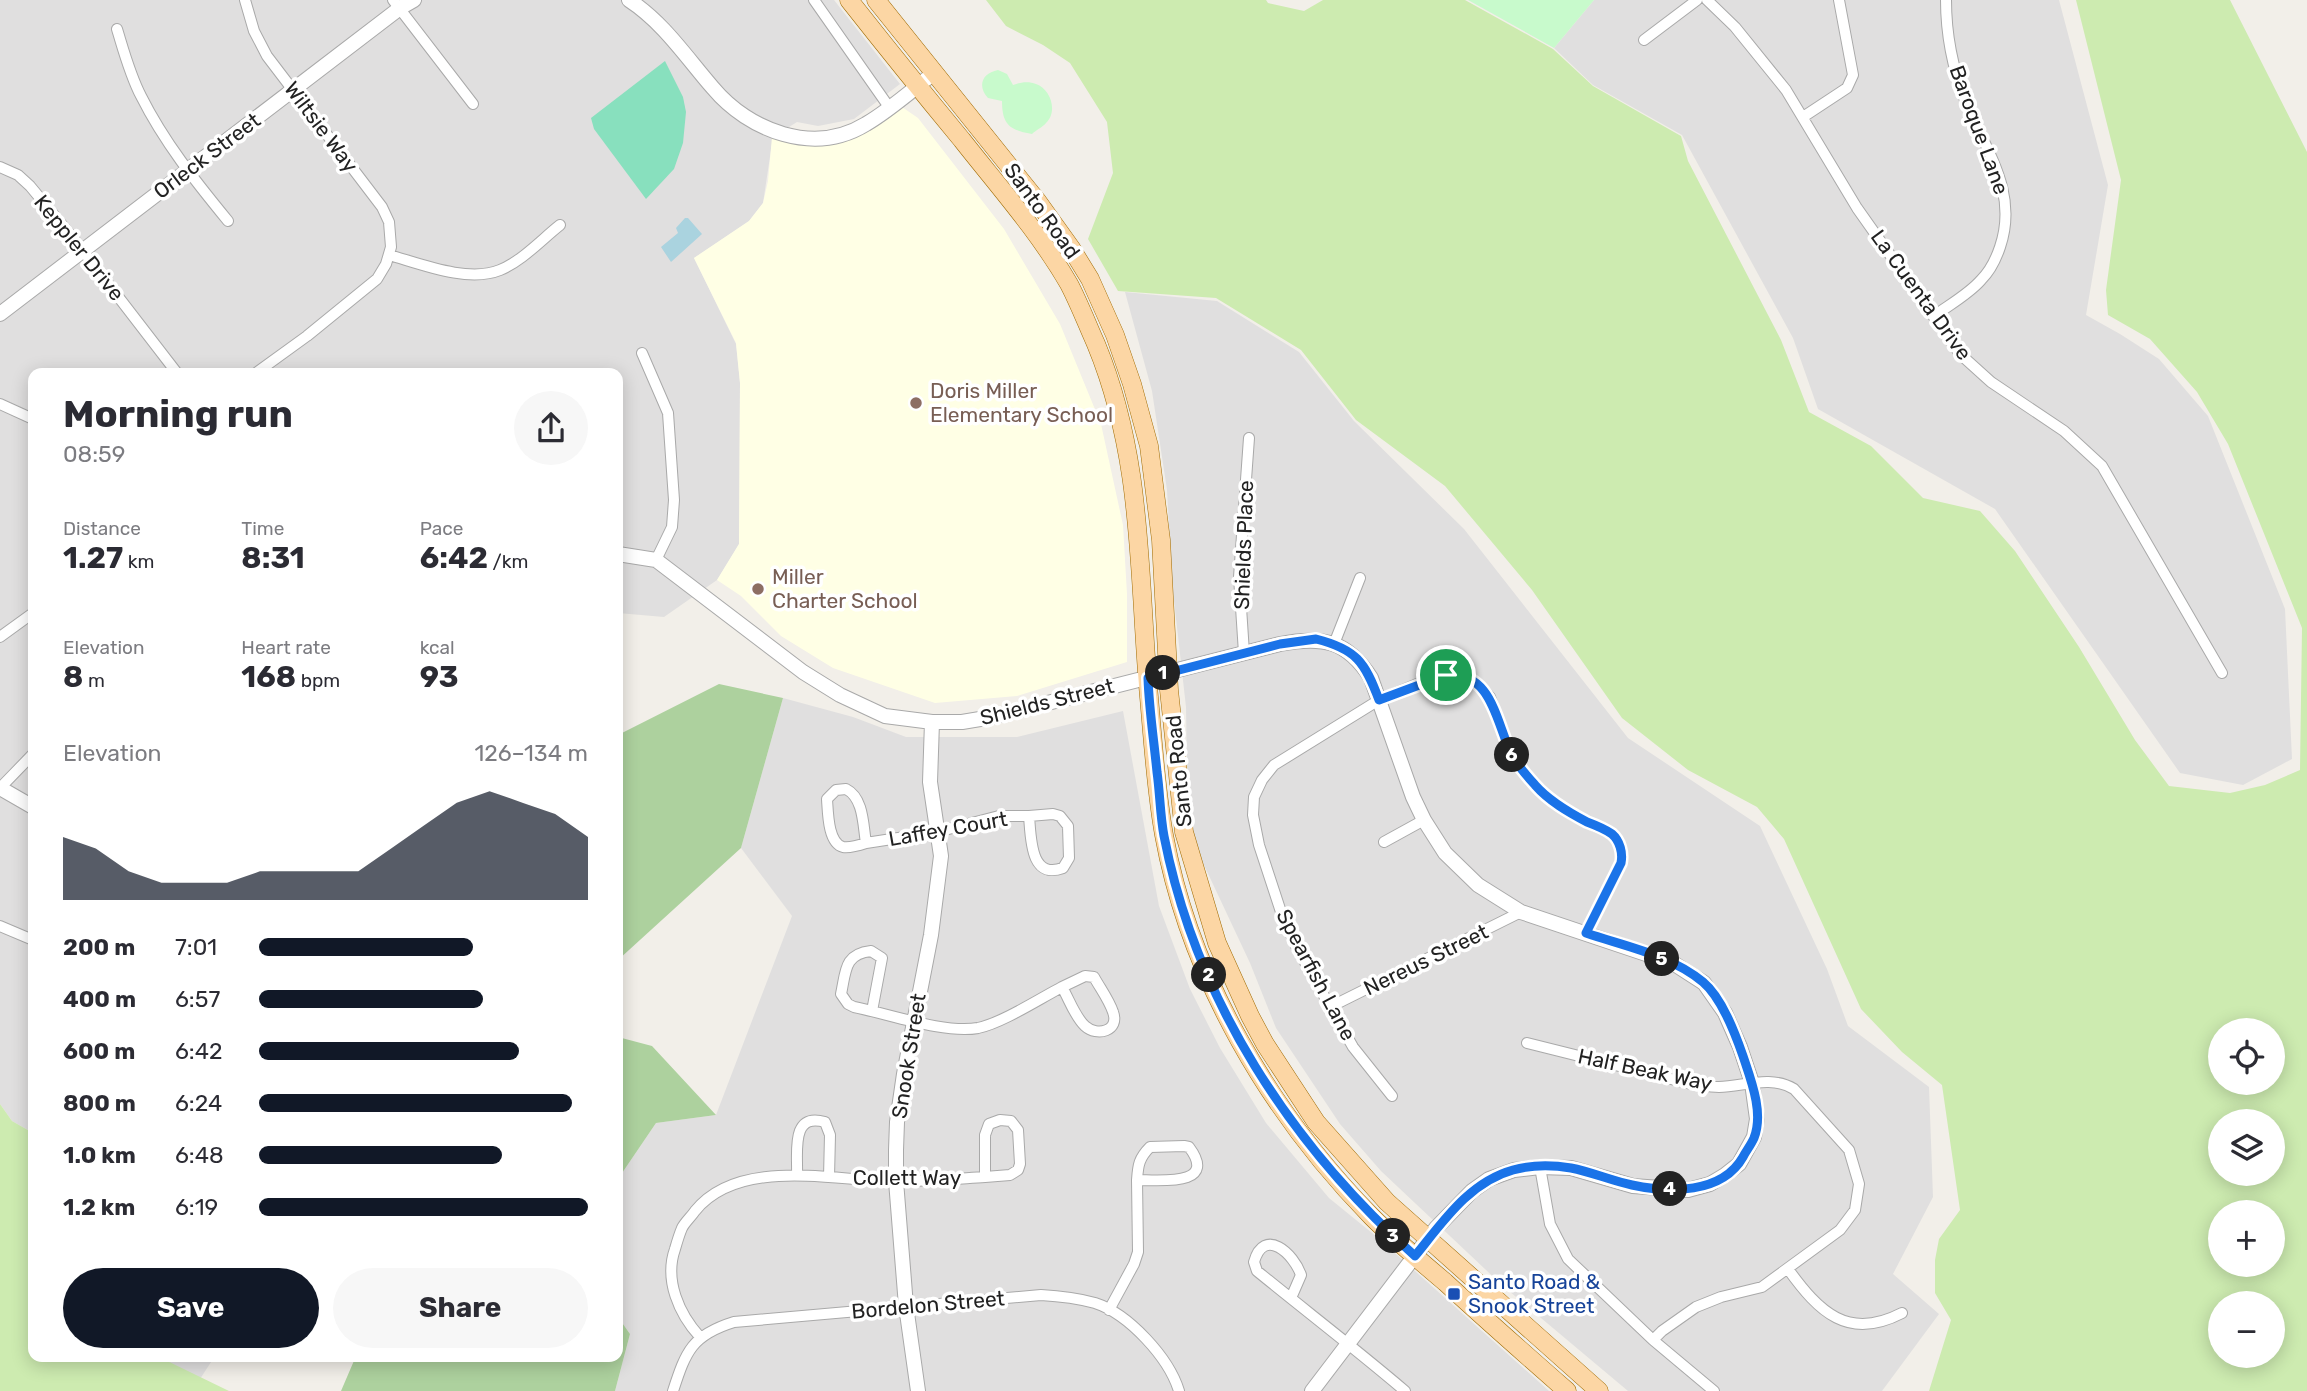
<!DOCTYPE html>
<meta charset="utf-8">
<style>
body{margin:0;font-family:Rubik,sans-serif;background:#f7f7f7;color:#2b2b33;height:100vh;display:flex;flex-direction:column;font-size:26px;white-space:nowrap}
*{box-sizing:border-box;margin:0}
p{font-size:23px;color:#7c7c81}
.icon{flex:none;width:38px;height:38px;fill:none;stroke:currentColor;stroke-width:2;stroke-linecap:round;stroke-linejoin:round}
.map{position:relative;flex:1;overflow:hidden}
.panel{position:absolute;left:28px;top:368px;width:595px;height:994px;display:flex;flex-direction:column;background:#fff;border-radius:14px;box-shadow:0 4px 18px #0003}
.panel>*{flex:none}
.tools{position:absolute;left:2208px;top:1018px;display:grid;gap:14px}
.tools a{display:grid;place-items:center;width:77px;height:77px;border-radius:50%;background:#fff;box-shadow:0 4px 18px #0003;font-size:35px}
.pin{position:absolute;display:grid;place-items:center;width:60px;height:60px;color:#fff;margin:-30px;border:4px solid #fff;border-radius:50%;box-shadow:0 2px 7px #0007}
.km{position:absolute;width:35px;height:35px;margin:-18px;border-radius:50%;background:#222;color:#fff;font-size:19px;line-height:35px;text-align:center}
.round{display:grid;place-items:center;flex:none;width:74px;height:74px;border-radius:37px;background:#f7f7f7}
.summary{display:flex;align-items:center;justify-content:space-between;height:119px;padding:0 35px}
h1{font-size:38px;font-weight:700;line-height:52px}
.stats{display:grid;grid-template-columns:repeat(3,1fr);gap:10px;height:119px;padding:7px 35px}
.stats div{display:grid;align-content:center}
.stats b{font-size:30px;font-weight:700}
.stats small{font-size:19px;font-weight:400}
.stats p{font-size:19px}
.chart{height:196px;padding:14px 35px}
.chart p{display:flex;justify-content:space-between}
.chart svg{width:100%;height:126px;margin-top:7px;fill:#111827;opacity:.7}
.action{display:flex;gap:14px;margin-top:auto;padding:14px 35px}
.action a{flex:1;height:80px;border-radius:42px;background:#111827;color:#fff;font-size:28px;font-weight:700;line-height:80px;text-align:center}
.action a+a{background:#f7f7f7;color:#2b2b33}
ul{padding:0 35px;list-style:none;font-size:23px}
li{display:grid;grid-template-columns:112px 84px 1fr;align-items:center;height:52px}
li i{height:18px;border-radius:9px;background:#111827}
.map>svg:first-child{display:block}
</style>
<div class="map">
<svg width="2307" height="1391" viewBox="0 0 2307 1391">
<rect width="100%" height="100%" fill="#f2efe9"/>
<!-- residential -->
<path fill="#e0dfdf" d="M0,0H834L900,84L854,119L818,126L797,122L773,137L763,203L749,221L694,258L736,344L740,383L739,544L717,580L664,617L618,613V373H33V1133L12,1121L0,1104Z
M1594,0H2059L2108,185L2086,315L2120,334L2159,359L2208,416L2285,609L2292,759L2243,785L2180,773L1995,509L1818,409L1793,338L1682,135L1593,85L1554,48Z
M1125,292L1217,301L1299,352L1354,421L1464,529L1628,738L1760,826L1827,969L1848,1026L1929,1087L1933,1197L1893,1274L1939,1314L1882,1391H1628L1503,1286L1381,1171L1340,1124L1276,1028L1250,963L1188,831L1186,707L1172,583L1167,490L1152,391Z
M783,698L853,717L906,737H1017L1123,711L1159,906L1190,989L1220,1048L1266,1123L1329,1198L1377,1237L1549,1391H615L630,1334L618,1317V1179L656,1123L716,1115L792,916L741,848Z
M157,1356H215L200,1379Z"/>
<!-- education -->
<path fill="#ffffe5" d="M902,107L918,118L1004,229L1060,324L1101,424L1123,525L1127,594V662L1017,696L935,703L833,668L781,636L741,596L717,580L739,544L740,383L736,343L694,258L749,221L763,203L768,181L772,137H854Z"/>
<!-- grass -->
<path fill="#cdebb0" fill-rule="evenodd" d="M986,0H1266L1268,3L1304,11L1323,0H1465L1553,49L1593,86L1681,136L1688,161L1781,340L1809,412L1871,446L1923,498L1980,511L2015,551L2079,647L2135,740L2169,786L2230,793L2265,785L2300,770L2302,628L2228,444L2197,392L2150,339L2108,315L2106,290L2121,180L2076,0H2230L2307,152V1391H1929L1951,1320L1935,1293V1260L1939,1239L1960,1210L1942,1085L1902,1052L1861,1009L1784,839L1757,807L1688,770L1622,718L1532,590L1445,486L1356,420L1301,350L1216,298L1118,291L1088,239L1113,173L1107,122L1070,63L1043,45L1006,26ZM2221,1031H2273V1083H2221ZM2221,1122H2273V1174H2221ZM2221,1213H2273V1265H2221ZM2221,1304H2273V1356H2221Z
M0,1104L12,1121L33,1133V1356H157L229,1391H0Z"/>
<!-- forest -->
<path fill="#add19e" d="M719,684L783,698L741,848L618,960V735Z
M618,1037L652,1046L716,1115L656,1123L618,1179Z
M618,1317L630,1334L615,1391H341L356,1356H618Z"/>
<!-- park -->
<path fill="#c8facc" d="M1468,0H1594L1554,48Z
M998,70L1007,74L1013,85C1021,82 1029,81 1036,84C1051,89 1058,112 1046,123C1043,127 1036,130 1032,134C1010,130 1002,125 1002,101L988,98C977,86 982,73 998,70Z"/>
<!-- pitch -->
<path fill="#88e0be" d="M665,61L683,97L686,112L683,143L674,169L646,199L594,129L591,118Z"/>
<!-- water -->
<path fill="#aad3df" d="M685,218H688L702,234L671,262L661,247L678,233L676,228Z"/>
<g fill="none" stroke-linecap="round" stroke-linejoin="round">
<!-- minor casing -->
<g stroke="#a9a9a9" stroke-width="12">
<path id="minor" d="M245,0L254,31L267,56L382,207L389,222L391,247L386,264L377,279L307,336L256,373
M393,0L473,104
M814,0L889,107
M1707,0L1735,27L1786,90L1857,208L1960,354L1991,382L2064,431L2102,466L2222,673
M117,29C124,52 130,75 141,96C164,142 196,182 228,221
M1644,40L1697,0
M1803,117L1847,88L1853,75L1839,0
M0,167L18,175L30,186L73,238L177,373
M389,255C421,264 468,283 500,270C522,261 541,240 560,225
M1934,316C1949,305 1969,294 1981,280C1990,271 1996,259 2000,247C2019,191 1985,150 1965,100C1953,69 1946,34 1946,0
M642,353L668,413L674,500L672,527L656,560
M0,404L33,419
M0,637L33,613
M1334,644L1360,578
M1244,653L1239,577L1249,438
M0,788L33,754
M846,789C864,798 863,826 866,843C860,845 850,848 843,847C828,843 828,813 827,799L836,790Z
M1384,842L1424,820
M866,843L937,832L999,816H1029L1053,814L1060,816L1068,826L1069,858L1063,868C1030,880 1031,838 1029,816
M0,926L33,940
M1085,976L1094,977C1100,988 1109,1000 1113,1012C1120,1031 1097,1037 1085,1026C1075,1017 1069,999 1062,987Z
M1330,1007L1521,912
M872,1011L882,958L871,951C844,954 846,971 841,994L848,1004L854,1007C889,1014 945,1034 978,1028C1002,1023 1039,999 1062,987
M1527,1043L1691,1084C1700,1085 1710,1087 1719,1087C1745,1086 1771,1075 1794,1089L1849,1150L1859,1184L1855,1210L1840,1230L1762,1287L1721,1297L1696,1307L1662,1331L1653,1340
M1392,1096L1353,1047L1297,948L1282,915L1259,845L1253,815L1254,797L1262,780L1274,765L1379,700L1417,684L1456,674L1477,683L1490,697L1512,757L1535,785L1551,800L1573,815L1612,834L1619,844L1622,855L1621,863L1586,933
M1000,1120L1011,1121L1018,1130L1020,1164L1018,1170L1010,1175L985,1177V1135L989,1124Z
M1184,1146L1189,1147C1219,1187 1159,1180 1137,1180C1138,1165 1139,1158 1150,1147Z
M1540,1167L1550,1224L1568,1259L1653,1340L1714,1391
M797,1175C798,1153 790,1112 825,1122L830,1135L829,1177
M1788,1269C1819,1312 1848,1341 1902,1313
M1291,1298L1301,1275C1294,1254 1264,1226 1254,1262L1257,1271C1306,1311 1357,1350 1405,1391
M1109,1310L1134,1264L1138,1252L1137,1180
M700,1337C679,1314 664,1280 675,1249C677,1242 679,1235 682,1228C685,1222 691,1217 695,1211C737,1159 826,1179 884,1181C917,1182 952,1179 985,1177
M673,1391C686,1351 692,1335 734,1322L1041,1295C1059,1296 1077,1298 1095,1303C1129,1314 1169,1358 1179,1391"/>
</g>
<!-- tertiary casing -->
<g stroke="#a9a9a9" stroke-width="16">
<path id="tertiary" d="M629,0C664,23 686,57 713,88C749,131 814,156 866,124C890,110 912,90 934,73
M0,314L400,8L414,0
M618,554L656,560L803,672L840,695L885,716L932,722H962L992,717L1280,644C1322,636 1347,640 1371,678L1413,797L1424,820L1445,853L1478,885L1521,912L1673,963L1704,983L1725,1013L1740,1047L1752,1083L1757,1119L1754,1137L1739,1164L1725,1175L1710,1184L1688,1190L1633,1186L1571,1168L1540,1167L1514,1170L1489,1179L1472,1191L1436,1228L1312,1391
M0,788L33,807
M918,1391L906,1306L896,1181V1150L897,1122L904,1074L931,935L941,856L930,782L932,722"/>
</g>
<!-- primary casing -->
<g stroke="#a06b00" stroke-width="19">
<path id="primary" d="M849,0C886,47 924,94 962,140C999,187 1039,232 1069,284C1079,303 1087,324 1096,344C1144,460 1138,575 1149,697C1153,742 1156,791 1164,835C1190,978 1271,1114 1372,1217C1395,1240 1420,1261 1445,1282C1485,1319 1526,1355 1567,1391
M876,0L1038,202L1071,248L1090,279L1115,335L1132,384L1149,446L1161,540L1169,690L1184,832L1217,943L1250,1016L1265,1044L1316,1122L1387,1202L1599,1391"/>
</g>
<!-- minor -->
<use href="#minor" stroke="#fff" stroke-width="10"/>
<!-- tertiary -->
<use href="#tertiary" stroke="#fff" stroke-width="14"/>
<!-- primary -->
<use href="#primary" stroke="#fcd6a4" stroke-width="18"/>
</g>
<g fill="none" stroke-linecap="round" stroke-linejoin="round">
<!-- route casing -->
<g stroke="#fff" stroke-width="14">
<path id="route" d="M1316,639C1356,649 1365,662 1379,700L1446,675C1493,671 1496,724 1512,755C1517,765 1527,776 1535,785C1549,801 1568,812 1587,822C1595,825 1605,829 1612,834C1620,841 1623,853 1621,863L1586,933C1624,946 1671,955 1703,982C1722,998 1735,1033 1743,1056C1751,1080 1764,1113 1754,1138C1751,1145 1746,1151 1743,1157C1722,1194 1669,1193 1632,1185C1612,1181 1592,1172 1571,1168C1553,1165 1531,1165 1513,1170C1469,1182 1442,1223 1415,1256C1291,1145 1196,1001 1164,836C1160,815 1160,793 1157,772C1154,741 1149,709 1148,678L1280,644Z"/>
</g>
<!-- route -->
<use href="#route" stroke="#1a73e8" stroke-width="9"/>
</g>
<!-- markers -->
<g fill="#8d6e63" stroke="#fff" stroke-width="2.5">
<circle cx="916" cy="403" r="7"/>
<circle cx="758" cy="589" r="7"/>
</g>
<rect fill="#1a4fb4" stroke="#fff" stroke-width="2.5" x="1447" y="1287" width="14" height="14" rx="3.5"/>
<g text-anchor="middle" stroke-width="7" stroke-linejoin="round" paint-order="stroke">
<!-- street labels -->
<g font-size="21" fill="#222" stroke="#fff">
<text transform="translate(321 127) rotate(53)" y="7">Wiltsie Way</text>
<text transform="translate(1979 130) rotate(70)" y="7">Baroque Lane</text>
<text transform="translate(207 156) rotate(-37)" y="7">Orleck Street</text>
<text transform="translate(1042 211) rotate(54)" y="7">Santo Road</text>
<text transform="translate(79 248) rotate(51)" y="7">Keppler Drive</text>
<text transform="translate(1921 295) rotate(54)" y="7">La Cuenta Drive</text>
<text transform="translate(1244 545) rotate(-88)" y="7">Shields Place</text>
<text transform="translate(1047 702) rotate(-14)" y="7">Shields Street</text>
<text transform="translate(1179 771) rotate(-96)" y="7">Santo Road</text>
<text transform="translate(948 829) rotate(-10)" y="7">Laffey Court</text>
<text transform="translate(1426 960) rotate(-26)" y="7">Nereus Street</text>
<text transform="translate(1316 975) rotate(62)" y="7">Spearfish Lane</text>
<text transform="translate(909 1056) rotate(-81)" y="7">Snook Street</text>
<text transform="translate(1645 1070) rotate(12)" y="7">Half Beak Way</text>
<text x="907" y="1185">Collett Way</text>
<text transform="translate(928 1305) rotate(-5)" y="7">Bordelon Street</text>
</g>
<!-- education labels -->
<g font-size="21" fill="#785e54" stroke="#fff" text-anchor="start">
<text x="930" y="398">Doris Miller<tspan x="930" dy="24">Elementary School</tspan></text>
<text x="772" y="584">Miller<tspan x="772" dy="24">Charter School</tspan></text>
</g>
<!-- transit labels -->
<g font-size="21" fill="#164399" stroke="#fff" text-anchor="start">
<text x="1468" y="1289">Santo Road &amp;<tspan x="1468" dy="24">Snook Street</tspan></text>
</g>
</g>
</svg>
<div class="tools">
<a><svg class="icon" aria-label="locate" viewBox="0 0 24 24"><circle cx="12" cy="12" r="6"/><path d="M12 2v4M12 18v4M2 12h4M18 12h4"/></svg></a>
<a><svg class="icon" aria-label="layers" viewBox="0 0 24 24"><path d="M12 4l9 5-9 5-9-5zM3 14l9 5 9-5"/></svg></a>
<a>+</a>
<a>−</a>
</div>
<div class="pin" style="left:1446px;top:675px;background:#1e9e55"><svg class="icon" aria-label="arrive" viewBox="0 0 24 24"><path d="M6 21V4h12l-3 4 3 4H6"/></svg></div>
<b class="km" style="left:1163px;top:673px">1</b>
<b class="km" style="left:1209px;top:975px">2</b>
<b class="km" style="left:1393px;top:1236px">3</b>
<b class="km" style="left:1670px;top:1189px">4</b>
<b class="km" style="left:1662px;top:959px">5</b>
<b class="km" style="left:1512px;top:755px">6</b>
<section class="panel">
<div class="summary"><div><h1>Morning run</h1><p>08:59</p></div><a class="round"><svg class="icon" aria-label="share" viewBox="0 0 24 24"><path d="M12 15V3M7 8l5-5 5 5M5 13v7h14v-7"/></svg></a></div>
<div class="stats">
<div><p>Distance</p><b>1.27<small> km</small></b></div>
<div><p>Time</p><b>8:31</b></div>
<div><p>Pace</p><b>6:42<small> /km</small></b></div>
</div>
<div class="stats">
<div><p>Elevation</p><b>8<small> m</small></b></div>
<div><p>Heart rate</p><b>168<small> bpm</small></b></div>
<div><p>kcal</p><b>93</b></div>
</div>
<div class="chart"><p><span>Elevation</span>126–134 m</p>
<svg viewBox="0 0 160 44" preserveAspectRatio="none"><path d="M0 44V22L10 26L20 34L30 38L40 38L50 38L60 34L70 34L80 34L90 34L100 26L110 18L120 10L130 6L140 10L150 14L160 22V44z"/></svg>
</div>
<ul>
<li><b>200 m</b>7:01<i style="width:65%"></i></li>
<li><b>400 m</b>6:57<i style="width:68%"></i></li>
<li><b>600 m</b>6:42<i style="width:79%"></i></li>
<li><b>800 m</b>6:24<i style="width:95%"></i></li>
<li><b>1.0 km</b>6:48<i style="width:74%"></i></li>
<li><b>1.2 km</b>6:19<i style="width:100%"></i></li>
</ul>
<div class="action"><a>Save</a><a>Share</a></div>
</section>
</div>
